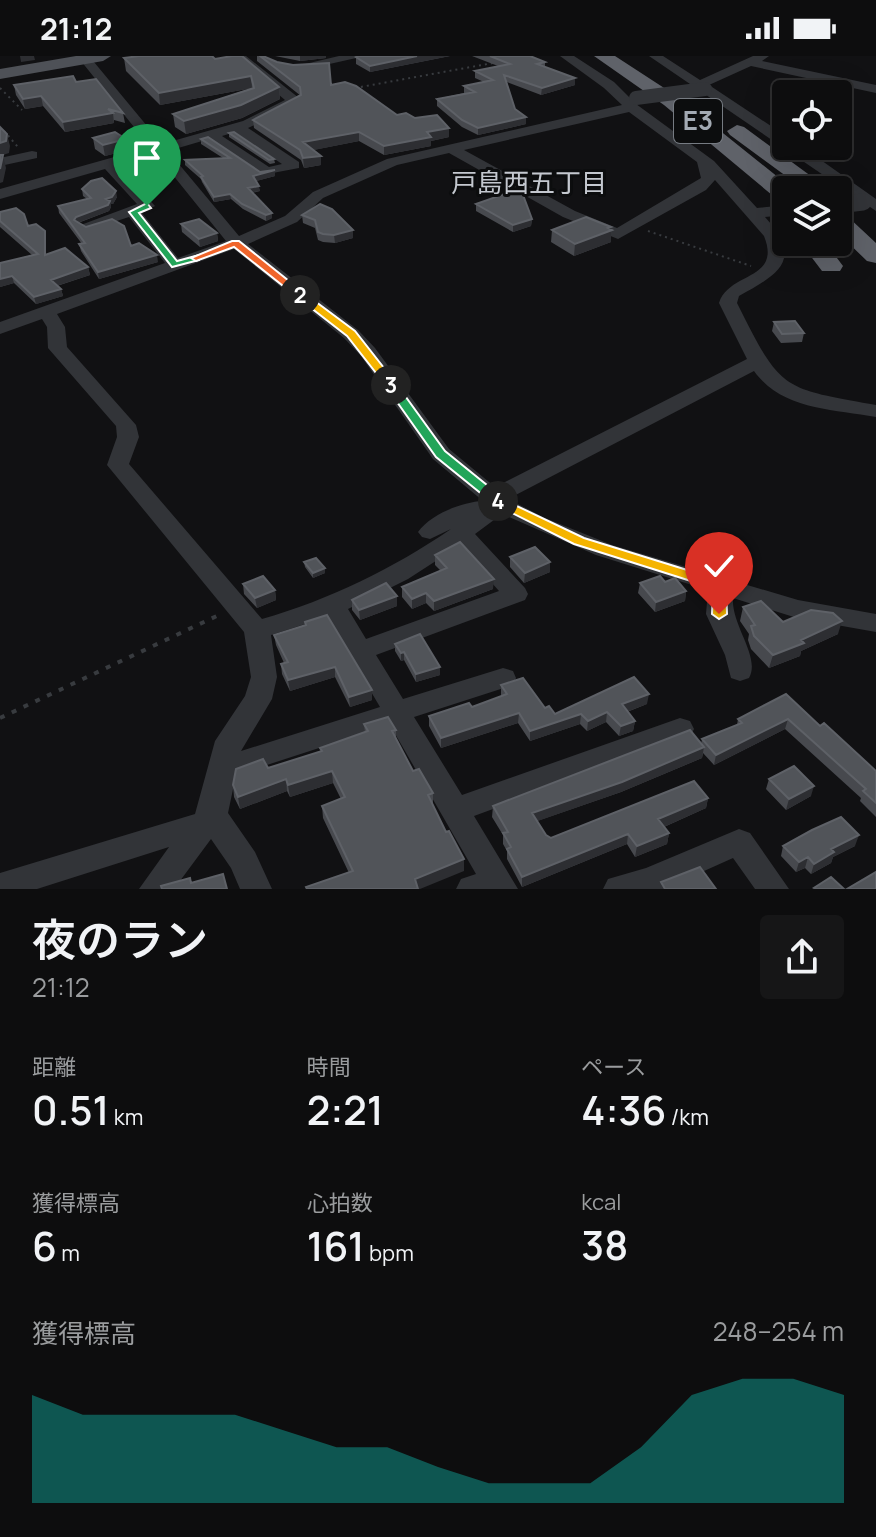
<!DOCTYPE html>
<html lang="ja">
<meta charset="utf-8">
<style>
body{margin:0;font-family:Manrope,"Noto Sans JP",sans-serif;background:#161617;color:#f1f3f6;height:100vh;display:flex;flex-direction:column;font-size:30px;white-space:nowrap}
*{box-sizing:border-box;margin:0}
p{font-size:26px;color:#9a9c9e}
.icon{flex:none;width:44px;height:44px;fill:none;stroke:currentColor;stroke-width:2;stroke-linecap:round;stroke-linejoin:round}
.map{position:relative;height:833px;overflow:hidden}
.sheet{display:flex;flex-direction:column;background:#0d0d0e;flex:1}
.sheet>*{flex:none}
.fabs{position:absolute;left:772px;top:24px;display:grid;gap:16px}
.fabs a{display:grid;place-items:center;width:80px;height:80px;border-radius:8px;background:#0d0d0e;box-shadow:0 8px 32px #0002,0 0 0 2px #2d2d2e;font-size:40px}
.pin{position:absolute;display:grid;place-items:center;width:68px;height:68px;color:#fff;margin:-82px -34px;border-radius:50% 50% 50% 0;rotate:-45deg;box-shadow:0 0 8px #0007}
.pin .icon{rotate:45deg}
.km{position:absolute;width:40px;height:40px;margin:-20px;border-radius:50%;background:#222;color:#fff;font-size:22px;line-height:40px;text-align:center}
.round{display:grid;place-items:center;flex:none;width:84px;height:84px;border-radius:8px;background:#161617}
.headline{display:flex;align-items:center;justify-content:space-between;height:136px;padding:0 32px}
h1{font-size:44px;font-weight:600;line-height:60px}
.metrics{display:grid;grid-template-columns:repeat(3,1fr);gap:12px;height:136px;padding:8px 32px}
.metrics div{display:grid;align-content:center}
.metrics b{font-size:40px;font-weight:600}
.metrics small{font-size:22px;font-weight:400}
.metrics p{font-size:22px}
.chart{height:224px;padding:16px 32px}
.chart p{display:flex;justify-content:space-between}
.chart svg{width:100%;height:144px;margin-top:8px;fill:#0f766e;opacity:.7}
.status{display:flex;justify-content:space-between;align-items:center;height:56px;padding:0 40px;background:#0d0d0e;direction:ltr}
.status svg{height:22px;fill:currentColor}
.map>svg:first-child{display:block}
</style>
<div class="status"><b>21:12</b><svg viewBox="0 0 49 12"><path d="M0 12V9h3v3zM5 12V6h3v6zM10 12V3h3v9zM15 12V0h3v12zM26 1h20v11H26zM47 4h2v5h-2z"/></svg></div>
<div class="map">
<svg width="876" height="833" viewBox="0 0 876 833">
<rect width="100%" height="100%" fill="#111113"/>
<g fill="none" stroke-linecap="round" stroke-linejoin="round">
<!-- path-far1 -->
<path stroke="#383b3f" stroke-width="2" stroke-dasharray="2 4" stroke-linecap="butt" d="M0,32L22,54
M355,32L493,7
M4,75L18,91
M648,175L751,210"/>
<!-- path -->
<path stroke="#383b3f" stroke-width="4" stroke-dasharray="5 8" stroke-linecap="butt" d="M0,662L221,558"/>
<!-- minor -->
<path fill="#323438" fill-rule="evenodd" d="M77,0H89L162,88L243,65L285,44L233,0H246L299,42V48L248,72L299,106V112L262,119L209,83L168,95L239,180L285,160L313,136L387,103L622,49L604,32L560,0H574L614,26L636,48L714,105L757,152L786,149V159L765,161C803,203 781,217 739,240L737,247C781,335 781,332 876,349V361C832,353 782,354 754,315L508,443L545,462L612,489L798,544L876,558V576L797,562L733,542C731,569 761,601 749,622L740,625L731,622L725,599L706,558L708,534L596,499L502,458L475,478L525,532L528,538L525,544L376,599L403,643L503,612L513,615L516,622L513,629L414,661L462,739L680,662L690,665L694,673L690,681L474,760L518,833H456L461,823L476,818L390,669L236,719L228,757L255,796L272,833H240L231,812L211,783L174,833H139L169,791L37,833H0V817L195,758L215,685L245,640L251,621L244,576L107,409L117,381L116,370L48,292L47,271L42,263L0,278V266L165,207L129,161L86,175L78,170L137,148L105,113L0,143V133L150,91ZM629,56L697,106L701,122L617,172L575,155L464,94ZM235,76L282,108L269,111L222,80ZM449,97L563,161L618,183L706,134L715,124L764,180C782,225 729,215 719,247L747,303L495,431L449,393L375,292L358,274L248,188L297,166L323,142L397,109ZM156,98L226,185L178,202L142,157L155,150L118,109ZM234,193L344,282L361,300L433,403L483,445C462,446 431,458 418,476L422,481L430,483L451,473C392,513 331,543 262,563L129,408L139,381L136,369L67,291L65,271L57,258ZM459,490L499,535L366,583L348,553L408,523ZM327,561L380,651L241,695L272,643L277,621L271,579Z
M339,0H365L294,16L288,12Z
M649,0H663L700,24L753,0H769L762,5L876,29V37L751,10L709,29L786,80V90H801L876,143V155Z
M32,95L37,96V102L0,110V102Z
M739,773L750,777L789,833H755L733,802L664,833H603L608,823L646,812Z"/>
<!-- major -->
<path fill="#4e5157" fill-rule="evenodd" d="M76,0H111L103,5L0,23V13Z"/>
<!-- highway -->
<path fill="#5f6269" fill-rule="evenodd" d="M594,0H615L678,41L794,134H786V146L778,144L664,49Z
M737,69L744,71L830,134H805L730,79L727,75Z
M838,157L846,159L876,187V207L867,205L838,177Z
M800,186H825L843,210L840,215H822Z"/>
<!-- minor-bridge-far1 -->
<path stroke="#323438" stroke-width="14" d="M636,42L705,33"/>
<!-- minor-bridge -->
<path stroke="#323438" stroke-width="17" d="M838,149L863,146"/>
</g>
<!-- wall -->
<path fill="#47494e" d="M257,0H263L449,81L431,85V90L384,99L359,85L313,94L321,100V109L304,112L301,104L254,72L253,64L301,40L257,5Z
M275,0H326V2L300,5Z
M358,0H450L370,16L356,8V1Z
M472,0H530L545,6V11L575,22V29L541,39L507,26L515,53L526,61V68L478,79L462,71L437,50V43L464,37V30L484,26L475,22V15L498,10Z
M124,2L215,3L279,31L280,43L242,62L186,78L175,71L173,58L252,32L160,49L126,15Z
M76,26L123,57L125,67L114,64V67L65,76L43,50L25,53L16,39L14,29Z
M229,77L274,103L275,107L270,108L229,81Z
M93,82L126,83L128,94L105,100L95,93Z
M201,83L260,116L275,120L256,125L260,135L252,137L272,157V162L266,165L243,153L231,143L214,146L202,126L201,123L185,109V104L223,102L201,88Z
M82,133L117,141L113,148H111V151L109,155L78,167L131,190L158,206L99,223L81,195L79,188H82L59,157L58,150L87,143L83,140Z
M476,148L532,163L531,170L513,176L476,155Z
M0,156L28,170L45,175L46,182V198L88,211L90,219L57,230L61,233L63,240L36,248L14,227L0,231V207L32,199L0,171Z
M302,159L353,174V182L335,187L323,186L318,184L315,172L303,167Z
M181,168L217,177L218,185L200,191L182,176Z
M611,171V186L574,200L551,186L552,174Z
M774,266L804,277L802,286L781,287L772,275Z
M435,499L493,533L434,555L426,547L412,553L402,541V531L441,515L435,509Z
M510,501L550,516L524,527L510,511Z
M304,506L325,517L313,522L305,511Z
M665,526L686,535L685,545L655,556L638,537L640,527Z
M243,528L275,534L276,544L257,552L244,538Z
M397,540V550L360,564L352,554V544Z
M743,551L783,566L838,578L801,595L800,600L769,612L751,593L748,584L749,578L740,565Z
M305,566L372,644L350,651L335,621L290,635L282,618L281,608L284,607L276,589L274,579L305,570Z
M395,588L440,611V619L416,626L404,604L401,605L395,595Z
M501,629L545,652L555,658L647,648L627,656L635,665L633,675L619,680L606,666L587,675L580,668L530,685L518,667L441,692L429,670V660L472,651L501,640Z
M786,638L820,670L876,715V761L860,745L861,742L785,673L714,709L703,697L702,702L621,736L537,765L546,779L551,782L708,742L706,752L664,771L669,777L667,788L635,801L627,788L522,831L507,803V795L503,788V779L492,761L493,750L701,688L702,683L737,669L738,663Z
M364,668L396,674V683L413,715L433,737V749L464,815L349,817L323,762L322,750L341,743L333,727L290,741L287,735L240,753L234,741L233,729L268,712L321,695L320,692L365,677Z
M769,723L811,740L786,754L766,733Z
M783,790H855L833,801L831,807L811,818L805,812L796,816L781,800Z"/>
<!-- shaded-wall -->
<path fill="#2d2e32" d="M20,0H34L35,4L21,6Z
M300,0H326V2L300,5Z
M417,0H450L370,16V10Z
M251,20L252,32L160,49L159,37Z
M575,22V29L541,39L542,32Z
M279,31L280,43L242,62L186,78L184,65Z
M41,40L43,50L25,53L23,43Z
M113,57L114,67L65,76L63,66Z
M526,61V68L478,79V72Z
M449,72V81L431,85V90L384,99V90L427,76Z
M359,76V85L304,96L303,86Z
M7,78L10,90L9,97L3,99L6,112L3,126L0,127V87Z
M126,83L128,94L105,100L103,89Z
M321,100V109L304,112L303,102Z
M275,114V120L253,126V120Z
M259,130L260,135L248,137V132Z
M116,135L117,141L113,148H111V151L109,155L77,167L74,164L76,161L106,143Z
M230,138L231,143L214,146V141Z
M272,157V162L266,165V159Z
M532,163L531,170L513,176V169Z
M611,171V186L574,200L575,188Z
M353,174V182L335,187L334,179Z
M217,177L218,185L200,191L199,183Z
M157,199L158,206L99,223L98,216Z
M88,211L90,219L53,231L51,224Z
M12,220L14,227L0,231V223Z
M61,233L63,240L36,248L34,241Z
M550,506V516L524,527L525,517Z
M325,512V517L313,522V517Z
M494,523L493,533L434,555V545Z
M275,534L276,544L257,552L255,542Z
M686,535L685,545L655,556L656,546Z
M426,537V547L412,553V543Z
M397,540V550L360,564L359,554Z
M842,565L838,578L801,595L800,600L769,612L773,599L801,584Z
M404,596V604L401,605V597Z
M335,611V621L290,635L288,624Z
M440,611V619L416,626V618Z
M372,634V644L350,651L349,641Z
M649,638L647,648L621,658L622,648Z
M607,656L606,666L587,675L588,665Z
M519,657L518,667L441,692V682Z
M581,658L580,668L530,685V675Z
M788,663L785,673L714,709L716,699Z
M635,665L633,675L619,680L621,670Z
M704,691L702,702L621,736L532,767V757Z
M332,715L333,727L290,741L288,729Z
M286,723L287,735L240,753L238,741Z
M814,730L811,740L786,754L789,743Z
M708,742L706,752L657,774L658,763Z
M669,777L667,788L635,801L637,790Z
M628,778L627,788L522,831V821Z
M859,779L855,790L833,801L831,807L811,818L814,808L831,793Z
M808,801L805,812L796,816L799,806Z
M464,803V815L420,833H415V823Z"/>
<!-- building -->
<path fill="#515459" stroke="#5e6167" stroke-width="2" d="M139,0H212L215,3L232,0H242L279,31L241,49L184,65L173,58L254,32L251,20L159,37L124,2Z
M260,0H263L277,6L293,9L329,7L331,29L345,26L356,30L397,59L406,57L415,62L437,59L449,72L427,76L431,81L384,90L359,76L303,86L321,100L303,102L300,94L253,64L301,39L300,31Z
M358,0H417L370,10L356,1Z
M490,0H530L545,6L537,8L575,22L542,32L504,19L515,53L526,61L478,72L462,64L437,43L475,36L464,30L493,24L475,15L510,8Z
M73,20L76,26L96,23L123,57L108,53L113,57L63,66L41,40L23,43L14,29Z
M0,71L7,78L6,85L0,87Z
M115,76L126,83L103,89L93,82Z
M234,76L274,103L269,104L229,77Z
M208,81L260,116L275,114L253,120L259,130L248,132L272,157L266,159L242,148L230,138L214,141L201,121L203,120L185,104L230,102L201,83Z
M0,99H3L0,113Z
M102,122L116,135L112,141L106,143L110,145L108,149L76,161L74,164L86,171L112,163L124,170L131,190L139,187L157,199L98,216L79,188L85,187L58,150L91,142L82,133L91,125Z
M513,135L523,139L532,163L513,169L476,148Z
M320,148L332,153L353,174L334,179L323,178L318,176L315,164L302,159Z
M16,152L24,158L28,170L36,168L45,175V199L65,192L88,211L51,224L61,233L34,241L12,220L0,223V207L38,198L0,165V156Z
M586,161L611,171L608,172L612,174L575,188L552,174Z
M199,163L217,177L199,183L181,168Z
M795,265L804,277L782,278L774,266Z
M460,486L494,523L434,545L426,537L412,543L402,531L447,512L435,499Z
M535,491L550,506L525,517L510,501Z
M316,502L325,512L313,517L304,506Z
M263,520L275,534L255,542L243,528Z
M660,520L665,526L675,522L686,535L656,546L640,527Z
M386,527L397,540L359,554L352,544Z
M761,545L783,566L811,554L833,557L842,565L801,584L804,587L773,599L754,580L751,570L755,569L743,551Z
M327,559L372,634L349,641L335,611L288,624L281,608L288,606L274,579L306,569L305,566Z
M420,578L440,611L416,618L404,596L401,597L395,588Z
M634,621L649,638L622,648L635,665L621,670L607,656L588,665L581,658L530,675L519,657L441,682L429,660L469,647L472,651L507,638L501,629L523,622L545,652L549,650L555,658Z
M786,638L820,670L824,667L876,715V747L863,735L866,733L788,663L716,699L702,683L742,667L738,663Z
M388,661L396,674L392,675L413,715L419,713L433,737L428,739L446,776L449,775L464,803L415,823L418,833H307L306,831L353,815L322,750L345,741L332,715L288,729L286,723L238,741L233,729L236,713L263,703L268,712L322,695L320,692L368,675L364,668Z
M690,674L704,691L622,726L532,757L546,779L551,782L694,725L708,742L658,763L669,777L637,790L628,778L522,821L507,793L511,791L503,777L508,776L493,750Z
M794,710L814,730L789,743L769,723Z
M841,761L859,779L831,793L834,796L814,808L808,801L799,806L783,790L812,774Z
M700,811L716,833H665L661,826Z
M876,816V833H847Z
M223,818L227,833H162L161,830L190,822L191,827Z
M831,821L844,833H816L814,832Z"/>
<!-- split-1 -->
<path fill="#22a559" stroke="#fff" stroke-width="2" d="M147,147L151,152L139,157L177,205L199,199V204L172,211L129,156Z"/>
<!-- split-2 -->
<path fill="#f0652b" stroke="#fff" stroke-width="2" d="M232,185H239L304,237V241H297L234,191L196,205L191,202Z"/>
<!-- split-3 -->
<path fill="#f5b400" stroke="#fff" stroke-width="2" d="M297,237H304L355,275L395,326V331H387L347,280L297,241Z"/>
<!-- split-4 -->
<path fill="#22a559" stroke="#fff" stroke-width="2" d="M387,326H395L445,395L503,442V448H494L436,401L385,329Z"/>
<!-- split-5 -->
<path fill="#f5b400" stroke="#fff" stroke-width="2" d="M498,441L584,482L726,526L727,558L719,563L712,558L713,532L574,488L494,448V442Z"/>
<g text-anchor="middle" stroke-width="6" stroke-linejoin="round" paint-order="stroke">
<!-- shield labels -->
<rect fill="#0c0d0e" stroke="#767b82" stroke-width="2" x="674" y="43" width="48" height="44" rx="6"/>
<g font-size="26" font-weight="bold" fill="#a3aab3">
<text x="698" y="74">E3</text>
</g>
<!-- far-neighbourhood labels -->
<g font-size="26" fill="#c4c8cf" stroke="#0c0d0e">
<text x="529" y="136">戸島西五丁目</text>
</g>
</g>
</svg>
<div class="fabs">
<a><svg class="icon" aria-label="locate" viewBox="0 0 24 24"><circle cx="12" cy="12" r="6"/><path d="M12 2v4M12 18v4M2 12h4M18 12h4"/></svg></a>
<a><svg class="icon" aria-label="layers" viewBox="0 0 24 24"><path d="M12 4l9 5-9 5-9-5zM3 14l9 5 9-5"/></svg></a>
</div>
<div class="pin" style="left:147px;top:150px;background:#1e9e55"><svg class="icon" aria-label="arrive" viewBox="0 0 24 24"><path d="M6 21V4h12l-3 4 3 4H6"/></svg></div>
<div class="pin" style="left:719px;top:558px;background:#d93025"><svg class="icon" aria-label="check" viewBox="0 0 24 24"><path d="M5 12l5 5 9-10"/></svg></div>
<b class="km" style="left:300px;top:239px">2</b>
<b class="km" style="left:391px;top:329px">3</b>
<b class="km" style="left:498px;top:445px">4</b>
</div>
<section class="sheet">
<div class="headline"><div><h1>夜のラン</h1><p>21:12</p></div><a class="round"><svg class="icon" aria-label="share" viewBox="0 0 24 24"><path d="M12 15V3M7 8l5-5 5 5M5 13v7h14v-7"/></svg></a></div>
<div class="metrics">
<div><p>距離</p><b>0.51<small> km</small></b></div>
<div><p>時間</p><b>2:21</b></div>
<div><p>ペース</p><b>4:36<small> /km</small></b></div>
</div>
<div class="metrics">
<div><p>獲得標高</p><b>6<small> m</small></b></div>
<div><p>心拍数</p><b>161<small> bpm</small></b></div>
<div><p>kcal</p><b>38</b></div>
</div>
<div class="chart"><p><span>獲得標高</span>248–254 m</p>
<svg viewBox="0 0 160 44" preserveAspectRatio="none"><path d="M0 44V11L10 17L20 17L30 17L40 17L50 22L60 27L70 27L80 33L90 38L100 38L110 38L120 27L130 11L140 6L150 6L160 11V44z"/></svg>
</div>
</section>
